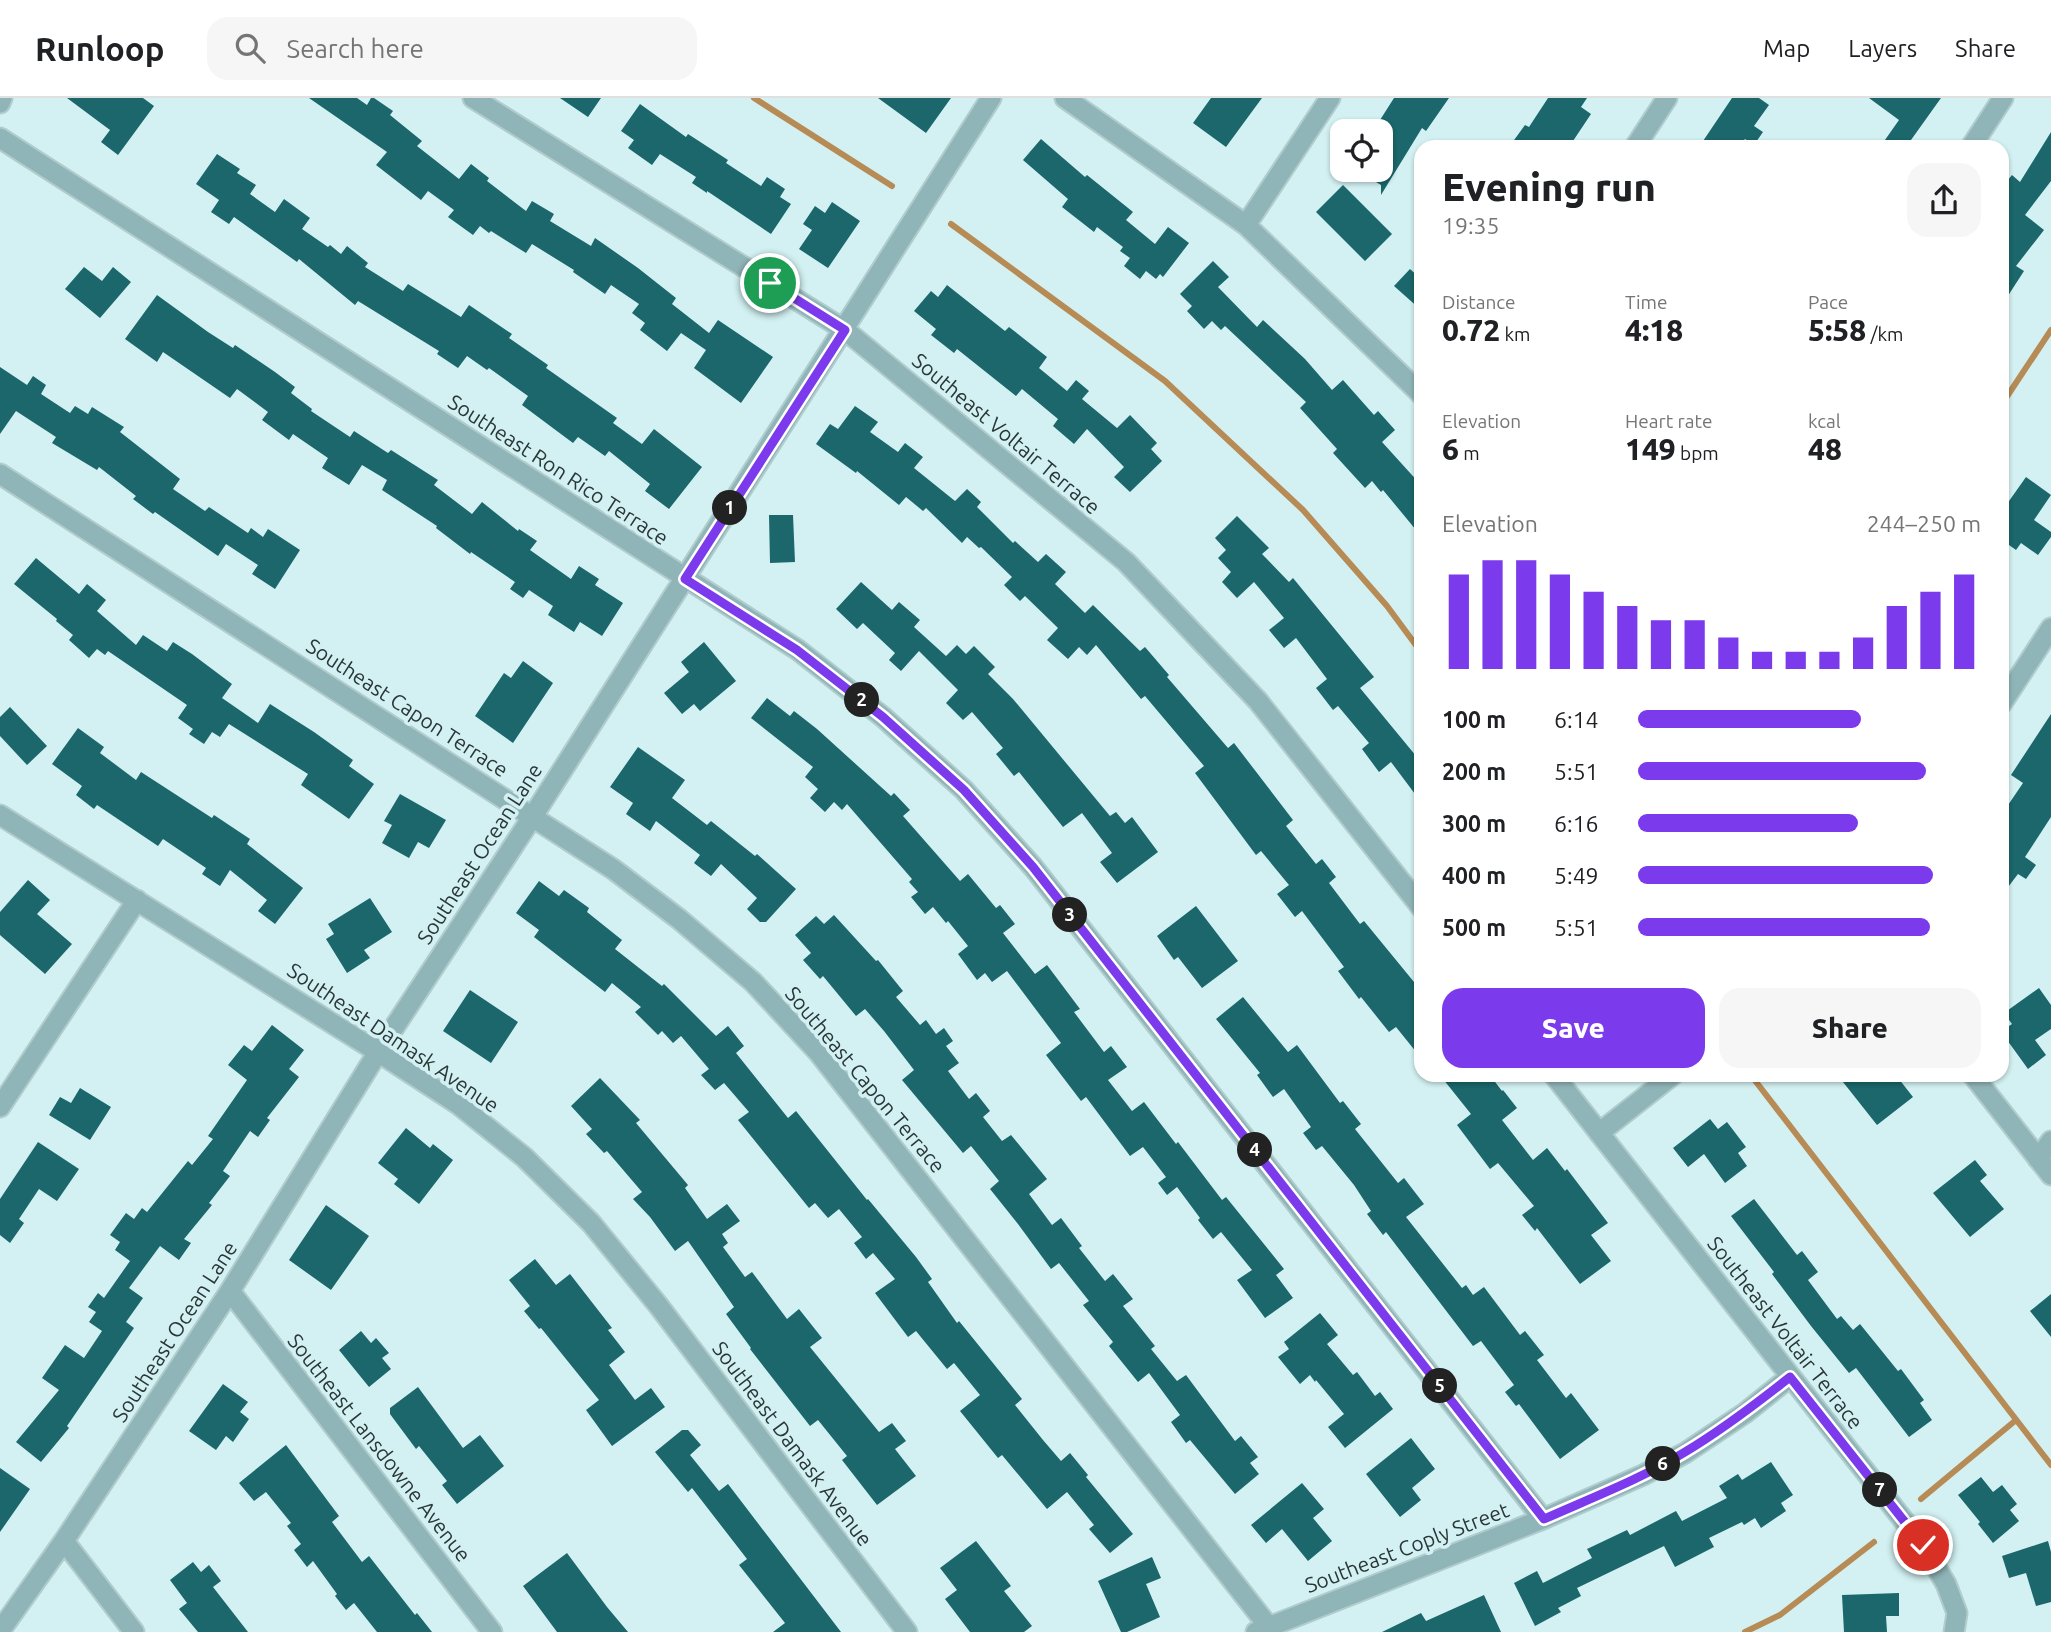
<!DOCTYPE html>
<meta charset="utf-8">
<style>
body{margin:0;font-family:Ubuntu,sans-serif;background:#f6f6f6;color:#202124;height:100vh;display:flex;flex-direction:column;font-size:26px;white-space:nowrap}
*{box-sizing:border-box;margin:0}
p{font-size:23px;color:#757577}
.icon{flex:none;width:38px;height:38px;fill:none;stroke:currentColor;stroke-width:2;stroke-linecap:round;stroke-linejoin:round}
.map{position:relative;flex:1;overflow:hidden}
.panel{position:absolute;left:1414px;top:42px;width:595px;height:942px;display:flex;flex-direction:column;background:#fff;border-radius:21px;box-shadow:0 2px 5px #0004}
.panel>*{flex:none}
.controls{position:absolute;left:1330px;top:21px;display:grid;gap:14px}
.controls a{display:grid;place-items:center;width:63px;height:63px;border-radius:14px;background:#fff;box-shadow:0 2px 5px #0004;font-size:35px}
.pin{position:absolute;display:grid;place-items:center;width:60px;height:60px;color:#fff;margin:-30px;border:4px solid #fff;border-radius:50%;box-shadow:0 2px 7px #0007}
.km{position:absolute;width:35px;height:35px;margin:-18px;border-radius:50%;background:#222;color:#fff;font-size:19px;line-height:35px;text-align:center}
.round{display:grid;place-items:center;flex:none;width:74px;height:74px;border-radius:21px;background:#f6f6f6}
.headline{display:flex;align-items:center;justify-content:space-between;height:119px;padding:0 28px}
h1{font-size:38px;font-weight:800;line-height:52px}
.metrics{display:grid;grid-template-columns:repeat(3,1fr);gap:10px;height:119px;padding:7px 28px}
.metrics div{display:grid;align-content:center}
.metrics b{font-size:30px;font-weight:800}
.metrics small{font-size:19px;font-weight:400}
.metrics p{font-size:19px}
.chart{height:196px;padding:14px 28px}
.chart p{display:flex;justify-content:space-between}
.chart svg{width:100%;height:126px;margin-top:7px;stroke:#7c3aed;stroke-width:6}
.cta{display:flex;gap:14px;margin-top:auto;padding:14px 28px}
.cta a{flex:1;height:80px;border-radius:21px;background:#7c3aed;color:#fff;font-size:28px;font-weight:800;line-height:80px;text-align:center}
.cta a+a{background:#f6f6f6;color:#202124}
ul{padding:0 28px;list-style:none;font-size:23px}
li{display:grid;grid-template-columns:112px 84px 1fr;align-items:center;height:52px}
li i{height:18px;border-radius:9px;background:#7c3aed}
header{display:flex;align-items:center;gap:42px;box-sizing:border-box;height:98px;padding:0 35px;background:#fff;border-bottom:2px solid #e0e0e0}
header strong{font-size:33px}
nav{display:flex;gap:38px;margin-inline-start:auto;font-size:24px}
.search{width:490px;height:63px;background:#f6f6f6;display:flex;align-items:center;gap:18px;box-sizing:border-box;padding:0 24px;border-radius:21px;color:#757577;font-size:26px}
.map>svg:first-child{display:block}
</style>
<header>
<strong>Runloop</strong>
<div class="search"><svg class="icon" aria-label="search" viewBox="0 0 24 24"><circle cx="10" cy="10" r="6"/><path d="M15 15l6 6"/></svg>Search here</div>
<nav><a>Map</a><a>Layers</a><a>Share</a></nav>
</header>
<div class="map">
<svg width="2051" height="1534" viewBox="0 0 2051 1534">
<rect width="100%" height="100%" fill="#d3f1f2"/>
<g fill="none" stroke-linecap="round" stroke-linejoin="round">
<!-- stream -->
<path stroke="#b78b55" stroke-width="6" d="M754,0L892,88
M951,126L1165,283L1303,412L1387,508L1421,554
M2002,306L2051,232
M1750,976L2051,1367
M1921,1401L2016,1322
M1745,1534L1780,1517L1874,1444"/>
</g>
<!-- building -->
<path fill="#1b676b" d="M67,0H143L154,8L118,57L101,44L110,32Z
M309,0H357L367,7L371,0H374L393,13L390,17L422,43L417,48L459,81L471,66L489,80L487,83L526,113L532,103L554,116L550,123L591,148L595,140L638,170L676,200L672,206L709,235L718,222L773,259L741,305L694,270L706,252L681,235L667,253L640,232L645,225L632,215L639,206L611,187L605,196L573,174L574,172L532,146L526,155L491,133L489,135L480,128L473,137L448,119L454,112L428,93L421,102L376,67L387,54Z
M560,0H601L588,19Z
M878,0H951L926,35Z
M1211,0H1262L1226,49L1193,25Z
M1394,0H1449L1426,33L1422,30L1381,97V87L1356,72H1381V33H1373Z
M1548,0H1587L1581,9L1591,16L1569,49H1509L1525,27L1529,29Z
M1732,0H1759L1769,7L1754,28L1763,34L1754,47L1745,41L1739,49H1699Z
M1869,0H1941L1906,49H1880L1899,22Z
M640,6L686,39L688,36L728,62L726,65L761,88L767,79L785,91L780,99L791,106L771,136L707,93V95L692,85L696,79L660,56L652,67L628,50L634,42L621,33Z
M2051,34V83L2025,117L2044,132L2016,168L2024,173L2002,207V89L2012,77L2020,84Z
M1041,41L1085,79L1087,77L1133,114L1126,122L1155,146L1168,129L1189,145L1163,179L1160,176L1156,181L1146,173L1140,181L1124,168L1130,160L1120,153L1123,149L1097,129L1094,134L1062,109L1068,101L1023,62Z
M217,56L240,71L237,75L256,87L250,96L275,114L284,101L310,120L302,131L328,149L330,147L341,156L347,148L368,165L365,169L403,193L408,186L461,219L469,207L512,236L509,240L548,267L546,270L617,320L613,325L642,346L654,331L702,369L669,411L645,393L650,386L609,353L605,358L578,339L573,345L522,307L528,298L489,270L487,272L467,258L458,270L437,256L439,253L358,203L355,207L299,161L297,164L234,119L229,126L211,114L219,102L196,86Z
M1343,87L1392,136L1365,163L1316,114Z
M832,104L860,123L828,170L799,151L812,132L803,126L815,108L825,115Z
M1213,163L1229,179L1218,189L1257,229L1263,222L1305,261L1332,292L1343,282L1374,317L1378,313L1395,332L1382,344L1421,387V438L1383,392L1381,394L1372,383L1365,390L1333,355L1337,351L1300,310L1306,304L1225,228L1221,232L1212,223L1204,231L1187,213L1192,208L1180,196Z
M84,169L102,183L113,169L131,184L100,220L65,191Z
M1410,171L1421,181V212L1394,188Z
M947,187L1005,233L1009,229L1047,259L1039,270L1067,293L1076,282L1089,293L1082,301L1117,330L1130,317L1157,345L1151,351L1162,363L1130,394L1114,379L1124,369L1087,331L1074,346L1053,328L1058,321L1022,291L1016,298L957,251L954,255L931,237L936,231L914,213L931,193L938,199Z
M157,197L208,234L233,250L235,247L275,274L295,289L291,295L312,311L311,313L350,339L354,333L388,355L391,352L438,382L434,387L472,416L482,404L518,433L519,431L537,443L530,452L571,481L579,468L599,481L595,487L623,505L602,538L580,524L574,534L548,517L553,508L529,492L523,500L510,491L515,484L471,454L470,456L436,430L437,428L382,392L387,382L362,367L349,387L322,370L328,360L293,336L289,342L262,322L268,314L237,291L230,300L163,254L157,264L125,241Z
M0,269L27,287L33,278L46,287L41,296L70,315L75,308L88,316L92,309L124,329L120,334L180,381L173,391L205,413L209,409L248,435L251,430L263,439L268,431L300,452L275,491L252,476L258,467L226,446L218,458L155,414L153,416L133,401L136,398L99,369L97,372L52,345L56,339L16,313L0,336Z
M855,308L878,324L870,334L898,354L905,345L923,359L914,370L955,403L967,391L981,404L977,409L1013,445L1015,443L1038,464L1046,456L1066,474L1055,486L1085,515L1093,507L1140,553L1145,549L1169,577L1167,579L1228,650L1234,645L1293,722L1286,728L1316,766L1322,761L1336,779L1329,785L1360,826L1364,823L1414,884L1421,878V960L1396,929L1389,934L1361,899L1359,901L1338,873L1344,869L1302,813L1295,819L1277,796L1289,787L1261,753L1256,757L1195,675L1204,668L1145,598L1141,601L1096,547L1087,557L1079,549L1068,561L1047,542L1058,530L1025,498L1020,503L1004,487L1012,479L981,449L979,450L967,439L962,445L926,410L923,413L906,399L899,407L857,373L856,375L816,346L830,326L838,331Z
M2026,379L2051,397L2034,422L2051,434V439L2038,457L2021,445L2016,452L2002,442V413Z
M769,417H793L795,464L770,465Z
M1237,418L1269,450L1262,456L1289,484L1293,480L1374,579L1360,590L1421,664V704L1391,664L1379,674L1362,651L1369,645L1338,608L1333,612L1316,590L1327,581L1296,540L1284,550L1269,532L1284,520L1254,484L1237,500L1222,484L1231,474L1218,460L1226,452L1215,440Z
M36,460L79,496L87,486L106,502L97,513L136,547L143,537L167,553L173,544L192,556L232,586L222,600L258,625L270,606L314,634L353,662L349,668L374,686L349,721L301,687L308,676L229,626L220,639L212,634L204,646L189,636L193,631L178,620L187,607L108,553L105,557L97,551L89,560L69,542L73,537L56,523L57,521L14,486Z
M861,484L892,512L899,504L920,522L914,529L946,558L957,547L966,556L974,548L995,569L988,576L1013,601L1110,718L1116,714L1125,725L1132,719L1158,754L1117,785L1100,764L1112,755L1082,715L1063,729L1019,674L1014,678L996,656L1003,650L972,614L963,622L946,605L958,592L919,553L901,573L889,562L895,555L863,525L857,531L836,511Z
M704,544L736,583L700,613L694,606L682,616L664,595L689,574L681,564Z
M523,563L553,585L513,645L475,618L504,575L511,580Z
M767,600L790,618L794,613L817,631L891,698L894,695L910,712L903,718L960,783L968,776L996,810L1000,807L1015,826L1003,835L1035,876L1047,867L1080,911L1074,914L1104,954L1111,948L1127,969L1108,982L1132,1013L1144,1004L1176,1046L1178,1044L1222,1102L1226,1099L1284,1171L1276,1177L1293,1200L1265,1220L1237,1182L1252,1172L1221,1134L1213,1141L1198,1122L1200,1120L1177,1089L1167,1097L1158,1085L1166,1079L1143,1049L1130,1058L1086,999L1081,1003L1046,957L1061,945L1007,873L992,884L985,875L977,882L958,856L968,848L948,823L946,825L933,809L925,816L911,799L918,794L909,784L912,781L847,706L842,712L834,704L825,714L810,700L818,691L805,679L813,669L751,620Z
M10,609L47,648L27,667L0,638V619Z
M2051,616V719L2025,759L2036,767L2026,781L2018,776L2002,797V716L2023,685L2011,677Z
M78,630L104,649L100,655L136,682L141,674L212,720L214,717L250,741L247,746L303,790L275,826L258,813L267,802L230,772L220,788L202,776L206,770L163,741L158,748L97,707L94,711L76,697L82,688L52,666Z
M638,649L685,682L672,700L707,727L711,723L755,758L757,756L796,791L766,824H760L747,811L757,800L721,766L711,778L694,765L700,757L656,723L650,733L626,716L633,705L610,689Z
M400,696L446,722L429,750L418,744L409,760L382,745L392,727L384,723Z
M28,782L50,802L37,816L72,846L45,876L0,837V814Z
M539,783L559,798L564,792L589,810L587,814L622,842L615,851L662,888L664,886L716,938L728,928L744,948L736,955L788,1020L796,1013L867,1102L868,1101L916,1159L932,1181L928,1184L957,1225L959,1223L1022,1301L1015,1307L1043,1342L1061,1363L1070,1355L1088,1377L1086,1379L1133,1436L1110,1455L1089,1431L1094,1427L1067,1394L1047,1411L1002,1357L998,1360L960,1313L980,1297L954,1265L947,1271L916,1233L908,1239L875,1195L895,1181L873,1155L866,1161L854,1145L862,1139L839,1111L828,1120L815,1105L809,1110L738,1022L749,1014L724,985L715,992L701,977L709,971L681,938L673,945L662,933L658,937L635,914L641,909L612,885L605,894L534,839L539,832L516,815Z
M370,800L392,834L364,852L370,860L347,875L326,841L334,836L328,826Z
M1196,808L1238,863L1202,890L1178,859L1174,862L1157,838Z
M834,817L876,863L878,862L903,893L896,899L920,927L926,922L936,936L944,930L953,943L946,948L959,965L948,973L969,1001L976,995L990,1013L983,1019L1002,1043L1011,1037L1047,1081L1029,1096L1052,1127L1061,1120L1082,1148L1079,1150L1105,1183L1113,1176L1133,1201L1123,1208L1155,1248L1151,1251L1177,1283L1186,1277L1235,1343L1241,1338L1258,1359L1250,1365L1259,1376L1235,1396L1190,1342L1186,1345L1171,1324L1180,1317L1149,1275L1138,1284L1109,1248L1113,1244L1083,1207L1089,1203L1059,1165L1051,1171L1018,1126L990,1091L999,1083L971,1048L963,1055L902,982L914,972L884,933L865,911L856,918L823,878L820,881L803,862L811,855L795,837L816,818L824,826Z
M2039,890L2051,907V931L2035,942L2046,957L2028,971L2002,935V933L2012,926L2004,915Z
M470,892L518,924L491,965L443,933Z
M1243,899L1288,954L1297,947L1340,1005L1343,1003L1361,1026L1355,1031L1398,1085L1404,1080L1424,1106L1406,1119L1462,1190L1466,1187L1473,1197L1484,1189L1520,1237L1525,1233L1544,1257L1537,1262L1566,1300L1571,1295L1599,1332L1560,1361L1519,1306L1516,1308L1505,1294L1514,1287L1481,1243L1473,1248L1386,1134L1383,1137L1367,1116L1371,1113L1354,1087L1322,1048L1316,1052L1303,1035L1311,1029L1284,991L1273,999L1257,977L1260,975L1216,921Z
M272,927L304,952L289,971L299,979L267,1020L270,1022L258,1039L250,1033L223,1073L230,1078L209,1105L212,1107L184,1141L191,1145L179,1162L160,1148L129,1190L143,1200L126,1224L134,1230L67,1328L69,1330L41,1364L16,1344L59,1292L42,1280L65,1247L84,1260L102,1233L89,1224L96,1214L88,1209L98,1195L104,1200L130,1163L115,1152L120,1144L110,1137L126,1115L134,1121L142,1110L147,1114L188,1063L192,1067L213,1041L208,1038L247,982L228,967L244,947L252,953Z
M1439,976H1489L1502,993L1503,992L1517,1010L1502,1022L1533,1062L1547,1050L1565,1073L1567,1071L1608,1125L1591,1137L1611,1163L1580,1186L1537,1130L1535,1133L1522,1117L1534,1108L1498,1065L1490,1071L1457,1027L1471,1016Z
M1853,976H1895L1913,999L1877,1027L1843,984Z
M600,980L640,1022L636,1025L688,1087L685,1090L707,1121L727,1106L740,1123L722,1136L728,1145L723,1149L745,1179L752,1174L787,1221L799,1211L822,1240L810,1249L879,1334L892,1325L906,1343L895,1351L916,1378L877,1407L842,1362L847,1358L818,1322L810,1328L750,1251L751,1250L726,1216L734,1209L688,1143L675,1153L650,1119L633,1101L642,1094L607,1053L604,1055L586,1036L592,1031L571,1008Z
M80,990L111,1009L90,1042L49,1017L60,999L71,1005Z
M1710,1021L1718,1031L1727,1024L1746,1049L1738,1055L1747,1068L1725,1085L1704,1056L1688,1069L1673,1050Z
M406,1030L430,1050L433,1046L453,1062L419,1106L394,1086L398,1081L378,1065Z
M38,1044L79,1071L57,1103L39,1091L19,1121L24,1125L10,1145L0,1137V1101Z
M1975,1062L1987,1077L1980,1083L2004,1111L1970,1139L1933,1095Z
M1754,1101L1797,1157L1802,1153L1818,1174L1808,1182L1837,1221L1841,1218L1853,1232L1860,1226L1898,1273L1901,1271L1924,1302L1920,1305L1932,1322L1909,1339L1856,1270L1849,1275L1811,1228L1772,1176L1774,1174L1731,1118Z
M326,1107L369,1138L331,1192L289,1162Z
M535,1161L556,1187L570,1176L612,1230L608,1232L625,1254L609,1267L635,1302L651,1290L665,1309L612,1348L586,1312L599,1302L541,1230L539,1231L524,1213L530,1208L509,1182Z
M2051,1196V1239L2030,1213Z
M1320,1215L1338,1237L1327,1246L1353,1277L1357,1274L1375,1298L1380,1294L1393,1311L1345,1350L1328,1329L1344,1316L1316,1282L1315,1284L1310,1277L1300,1286L1278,1259L1289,1251L1284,1244Z
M361,1233L371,1245L376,1240L389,1255L382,1260L391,1271L369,1289L339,1252Z
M223,1286L248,1304L240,1314L249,1321L233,1344L226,1338L216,1352L189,1333Z
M418,1289L463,1350L480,1337L504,1368L457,1406L442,1387L447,1383L419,1348L416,1351L390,1316V1310Z
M682,1332H688L701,1347L690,1357L719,1393L728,1386L841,1534H773L785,1525L739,1467L747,1461L692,1390L688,1394L655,1354Z
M1411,1340L1435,1371L1412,1390L1421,1402L1400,1419L1366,1376Z
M286,1347L339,1418L332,1424L362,1464L369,1458L415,1517L417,1515L432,1534H377L354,1505L346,1512L335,1498L337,1496L313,1463L307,1469L294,1452L301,1446L287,1428L291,1425L266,1394L254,1403L239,1385Z
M1771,1364L1793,1397L1781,1405L1786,1413L1761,1430L1755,1420L1744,1427L1742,1424L1709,1440L1714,1449L1675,1469L1664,1448L1577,1490L1581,1498L1558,1510L1561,1514L1535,1528L1514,1485L1537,1473L1543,1485L1592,1460L1587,1451L1627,1432L1630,1437L1676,1413L1682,1423L1727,1400L1719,1388L1738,1376L1742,1382Z
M0,1370L30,1391L0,1434Z
M1981,1379L1993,1394L2002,1387L2017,1406L2010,1412L2019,1423L1993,1445L1978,1426L1980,1424L1958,1397Z
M1302,1385L1324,1411L1313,1420L1332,1443L1308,1463L1282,1431L1266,1445L1251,1427Z
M976,1443L1011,1488L1004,1493L1032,1528L1024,1534H970L945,1501L957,1492L940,1470Z
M2048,1443L2051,1454V1504L2036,1508L2026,1475L2009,1480L2002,1458Z
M567,1455L607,1509L628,1534H557L523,1488Z
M1152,1459L1161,1480L1146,1486L1160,1519L1127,1534H1121L1098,1483Z
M193,1464L201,1474L209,1467L221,1483L213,1489L248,1534H198L179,1511L187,1505L170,1482Z
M1899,1495V1518H1886L1887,1534H1844L1842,1497Z
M1484,1497L1501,1534H1382L1421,1515L1426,1523Z"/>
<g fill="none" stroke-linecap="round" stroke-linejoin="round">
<!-- street casing -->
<g stroke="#b1cccd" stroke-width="23">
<path id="street" d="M473,0L845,232L1126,464L1258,603L1421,809
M1065,0L1246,127L1421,296
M0,5L2,0
M0,40L798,552L883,619L964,692L1033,769L1543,1421
M1635,49L1667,0
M1971,49L2003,0
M1246,127L1330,0
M0,376L613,771L679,821L753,884L818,954L1269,1529
M2002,605L2051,530
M0,717L378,954L458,1006L524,1059L591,1125L658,1207L907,1534
M1553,976L1923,1447L1946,1486L1957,1515L1954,1534
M1972,976L2051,1077
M0,1009L137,802
M1599,1035L1674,976
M2038,1061L2051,1043
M230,1193L492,1534
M64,1443L134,1534
M0,1533L64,1443L230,1193L378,954L533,718L991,0
M1256,1534L1543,1421L1643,1377L1685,1355L1745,1315L1790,1279"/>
</g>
<!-- street -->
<use href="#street" stroke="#90b5b8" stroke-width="19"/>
</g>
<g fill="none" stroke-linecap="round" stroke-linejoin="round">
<!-- route casing -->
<g stroke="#fff" stroke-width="14">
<path id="route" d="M770,185L845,232L685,481L797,552L883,619L964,692L1033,769L1544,1421C1591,1400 1641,1381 1685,1354C1722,1332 1756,1306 1790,1279L1923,1447"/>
</g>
<!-- route -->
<use href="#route" stroke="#7c3aed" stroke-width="9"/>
</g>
<g text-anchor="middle" stroke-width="7" stroke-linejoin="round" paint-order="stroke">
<!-- street labels -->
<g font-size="21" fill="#2a3637" stroke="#d3f1f2">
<text transform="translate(1006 336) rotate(40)" y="7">Southeast Voltair Terrace</text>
<text transform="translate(558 372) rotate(33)" y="7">Southeast Ron Rico Terrace</text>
<text transform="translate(407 610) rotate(33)" y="7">Southeast Capon Terrace</text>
<text transform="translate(480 756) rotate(-57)" y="7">Southeast Ocean Lane</text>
<text transform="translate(393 940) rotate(34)" y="7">Southeast Damask Avenue</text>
<text transform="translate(865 982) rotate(50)" y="7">Southeast Capon Terrace</text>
<text transform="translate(175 1234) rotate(-57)" y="7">Southeast Ocean Lane</text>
<text transform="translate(1785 1235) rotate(52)" y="7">Southeast Voltair Terrace</text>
<text transform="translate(792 1346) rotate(53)" y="7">Southeast Damask Avenue</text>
<text transform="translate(379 1350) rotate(52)" y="7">Southeast Lansdowne Avenue</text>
<text transform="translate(1407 1450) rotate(-21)" y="7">Southeast Coply Street</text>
</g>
</g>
</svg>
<div class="controls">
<a><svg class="icon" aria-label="locate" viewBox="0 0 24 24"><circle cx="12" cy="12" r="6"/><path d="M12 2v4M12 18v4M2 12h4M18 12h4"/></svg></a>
</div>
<div class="pin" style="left:770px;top:185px;background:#1e9e55"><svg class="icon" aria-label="arrive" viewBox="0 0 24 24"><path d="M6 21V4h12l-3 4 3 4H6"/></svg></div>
<div class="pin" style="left:1923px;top:1447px;background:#d93025"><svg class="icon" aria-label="check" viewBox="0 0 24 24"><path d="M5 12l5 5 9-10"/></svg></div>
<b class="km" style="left:730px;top:410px">1</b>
<b class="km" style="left:862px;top:602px">2</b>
<b class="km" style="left:1070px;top:817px">3</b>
<b class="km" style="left:1255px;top:1052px">4</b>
<b class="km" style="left:1440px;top:1288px">5</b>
<b class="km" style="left:1663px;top:1366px">6</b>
<b class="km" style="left:1880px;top:1392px">7</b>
<section class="panel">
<div class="headline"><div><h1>Evening run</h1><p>19:35</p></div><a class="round"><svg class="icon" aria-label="share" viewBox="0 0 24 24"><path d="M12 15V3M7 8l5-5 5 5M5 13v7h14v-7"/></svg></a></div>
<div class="metrics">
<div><p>Distance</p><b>0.72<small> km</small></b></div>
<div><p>Time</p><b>4:18</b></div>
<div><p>Pace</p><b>5:58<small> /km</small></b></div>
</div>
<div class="metrics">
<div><p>Elevation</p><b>6<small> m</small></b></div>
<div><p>Heart rate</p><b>149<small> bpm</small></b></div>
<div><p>kcal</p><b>48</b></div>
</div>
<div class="chart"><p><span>Elevation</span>244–250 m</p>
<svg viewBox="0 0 160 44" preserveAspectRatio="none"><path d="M5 44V11M15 44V6M25 44V6M35 44V11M45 44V17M55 44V22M65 44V27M75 44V27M85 44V33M95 44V38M105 44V38M115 44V38M125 44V33M135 44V22M145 44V17M155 44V11"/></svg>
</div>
<ul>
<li><b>100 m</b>6:14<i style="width:65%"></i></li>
<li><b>200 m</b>5:51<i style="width:84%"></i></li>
<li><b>300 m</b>6:16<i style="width:64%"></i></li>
<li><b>400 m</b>5:49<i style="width:86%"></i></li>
<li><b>500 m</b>5:51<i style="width:85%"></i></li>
</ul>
<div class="cta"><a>Save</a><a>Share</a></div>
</section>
</div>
